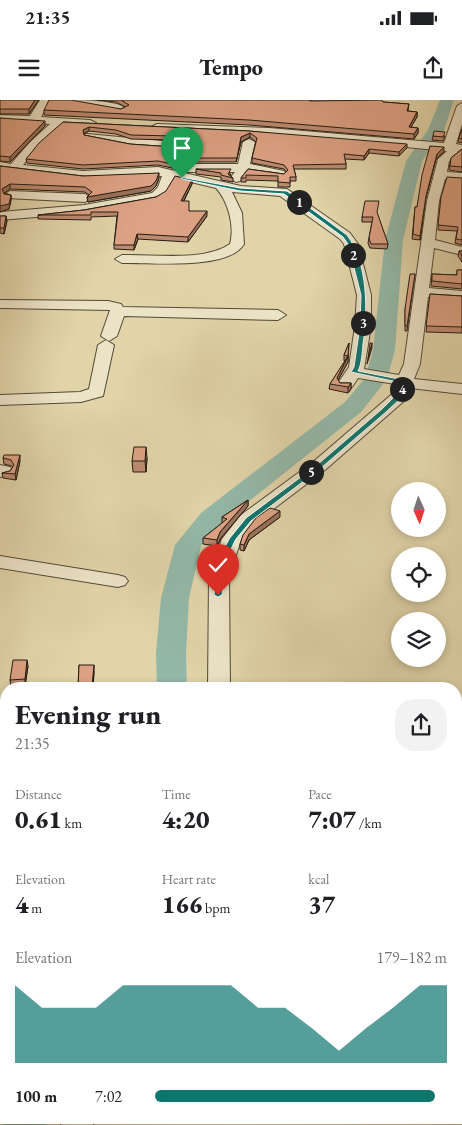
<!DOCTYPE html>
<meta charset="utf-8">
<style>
body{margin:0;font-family:"EB Garamond",serif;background:#f2f2f2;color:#202124;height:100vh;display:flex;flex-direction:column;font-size:19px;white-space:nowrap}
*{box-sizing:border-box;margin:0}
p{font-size:16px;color:#757577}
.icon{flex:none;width:28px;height:28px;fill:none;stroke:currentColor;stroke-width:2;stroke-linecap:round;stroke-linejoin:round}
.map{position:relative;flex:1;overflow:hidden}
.side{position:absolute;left:0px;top:582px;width:462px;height:442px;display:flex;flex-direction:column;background:#fff;border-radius:20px 20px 0 0;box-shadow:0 2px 8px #0003}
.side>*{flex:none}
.needle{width:32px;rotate:177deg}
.controls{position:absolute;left:391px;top:382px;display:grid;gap:10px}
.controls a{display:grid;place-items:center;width:55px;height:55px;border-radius:50%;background:#fff;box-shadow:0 2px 8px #0003;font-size:25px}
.pin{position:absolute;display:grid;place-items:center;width:42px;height:42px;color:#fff;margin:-51px -21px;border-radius:50% 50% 50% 0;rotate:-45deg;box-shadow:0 0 5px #0007}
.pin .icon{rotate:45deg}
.km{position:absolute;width:25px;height:25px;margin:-12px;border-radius:50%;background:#222;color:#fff;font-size:14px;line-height:25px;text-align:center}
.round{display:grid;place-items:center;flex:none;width:52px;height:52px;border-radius:20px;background:#f2f2f2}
.summary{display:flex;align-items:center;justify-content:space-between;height:85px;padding:0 15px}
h1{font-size:28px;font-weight:800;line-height:38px}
.figures{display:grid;grid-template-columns:repeat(3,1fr);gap:8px;height:85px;padding:5px 15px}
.figures div{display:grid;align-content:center}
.figures b{font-size:25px;font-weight:800}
.figures small{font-size:14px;font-weight:400}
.figures p{font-size:14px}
.chart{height:140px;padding:10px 15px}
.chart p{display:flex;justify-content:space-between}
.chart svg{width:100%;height:90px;margin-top:5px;fill:#0f766e;opacity:.7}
ul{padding:0 15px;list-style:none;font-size:16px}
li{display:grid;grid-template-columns:80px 60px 1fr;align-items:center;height:38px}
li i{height:12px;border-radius:6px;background:#0f766e}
.status{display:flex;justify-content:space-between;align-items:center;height:35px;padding:0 25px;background:#fff;direction:ltr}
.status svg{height:14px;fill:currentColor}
header{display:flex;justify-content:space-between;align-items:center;height:65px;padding:0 15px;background:#fff;font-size:22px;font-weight:800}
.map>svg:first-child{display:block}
</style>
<div class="status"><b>21:35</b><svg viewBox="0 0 49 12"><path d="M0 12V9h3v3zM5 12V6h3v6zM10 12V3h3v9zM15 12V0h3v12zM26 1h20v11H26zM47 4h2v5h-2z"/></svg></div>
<header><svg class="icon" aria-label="menu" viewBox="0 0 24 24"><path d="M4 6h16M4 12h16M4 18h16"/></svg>Tempo<svg class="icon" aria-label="share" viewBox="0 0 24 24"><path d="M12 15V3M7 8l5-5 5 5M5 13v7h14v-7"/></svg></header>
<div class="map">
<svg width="462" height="1025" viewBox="0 0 462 1025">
<rect width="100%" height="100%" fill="#e1d4a9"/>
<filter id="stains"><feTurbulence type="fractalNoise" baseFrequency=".004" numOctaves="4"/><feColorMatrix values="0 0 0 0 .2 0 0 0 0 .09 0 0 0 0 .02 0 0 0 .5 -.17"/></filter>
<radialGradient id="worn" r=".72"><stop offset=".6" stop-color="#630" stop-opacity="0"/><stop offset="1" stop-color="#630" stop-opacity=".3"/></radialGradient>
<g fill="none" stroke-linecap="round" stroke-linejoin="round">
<!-- river -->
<path fill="#94b8a8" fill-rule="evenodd" d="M440,0H454L444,30L422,61L403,140L395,250L387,279L361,312L219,425L201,446L189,498L186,553L187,589H157L156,553L161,498L175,445L201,413L345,302L365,278L373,250L385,140L406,61L428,30Z
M6,1015V1019H47L45,1025H3Z"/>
<!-- minor casing -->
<g stroke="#524a38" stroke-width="2">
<path id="minor" d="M40,0H50L41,17L90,20L96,23L90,26L62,25L38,46L23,65L83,71L158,67L241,86L287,89L350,133L358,144L371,195V226L364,269L399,275L404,264L427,101L438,59L447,51L269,34L157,30L151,27L157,24L269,28L444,43L457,6L462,3V24L456,44L462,45V51H458L454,59L449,61L447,72L462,73V81L445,79L439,101L435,140L462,147V155L434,148L429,188L462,191V199L428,197L420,264L414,279L462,284V294L410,288L404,301L325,370L255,423L241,440L229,476L230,589H208L209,476L222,439L241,415L313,362L391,295L395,284L358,278L352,287H340L338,283L349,267L355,226L357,195L344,144L340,139L280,96L232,92L242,113L244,144C228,171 150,162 122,163L115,159L122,155C153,154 204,162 230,144C235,126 228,101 216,88L174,78C170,87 166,97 156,100L84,113L0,120V112L84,105L152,93L158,87L162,76L83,79L0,70V62L11,64L30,42L50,24L0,21V15L30,16Z
M67,0C81,0 117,0 127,9L122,12L72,3Z
M66,32L173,42L179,46L173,50L160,49L62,37L60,35Z
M249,39L255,42L250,64L284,71L286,74L284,77L247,72L240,81L236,82L230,78L235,72H187L181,68L187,64H238L243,42Z
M10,91L85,94L91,98L85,102L6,98L4,95Z
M0,200L108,201L121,204L123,207L278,210L286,215L278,220L124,216L117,236L109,241L101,236L110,210L0,208Z
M106,240L114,245L103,296L81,302L0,305V295L80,292L89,289L98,245Z
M0,365L10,367L13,371L10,375L0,377Z
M0,456L118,475L125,477L128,481L125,485L118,487L0,468Z
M0,838L6,839V861L0,860Z
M0,971L6,974V998L0,999Z
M64,1019H96L93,1025H61Z"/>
</g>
<!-- minor -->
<use href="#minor" fill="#ece3c7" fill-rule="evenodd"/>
</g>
<!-- wall -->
<path fill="#be8b72" stroke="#231c12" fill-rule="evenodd" d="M0,0H39L29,14H0Z
M97,0H310V1L383,2L409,4L408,11L417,12V17L411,27L418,28V33L414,39L249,25L44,15V10L121,9L125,7L116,2Z
M0,18L45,26L10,62L0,61Z
M63,22L249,31L407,48L399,56L369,53L364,60L345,59L346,64V69H294L296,77V81H290V87H278V81L246,80V82H241V78L248,69L284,74L286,72L284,69L252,63V58L256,42L250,37L241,42L236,62H187L181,66V70L158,65L83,69L27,63L26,59ZM89,31L116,34L131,39L174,40L178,44L173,47L130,44L84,35V34Z
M462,29V43L458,42L459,38Z
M433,36H445L443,41L432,40Z
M430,46L444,52L436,59L425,101L420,140L412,139L415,107H417Z
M462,49V72L449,70L451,58Z
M0,66L83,76L159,78L156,86L151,91L88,102L87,97L89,95L85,92L10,89L4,93L11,95V100L9,109L0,112Z
M196,69L231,74L230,75L233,78V82L221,80V77L196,74Z
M462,78V145L455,143L457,131L438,130L441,97Z
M192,80V84L184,101L189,111L207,116L188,142L138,139L134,150L114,149V145L117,116L91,117V120L38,119V115L84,110L156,97Z
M377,113L388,144L387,149L370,148L368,143L372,122H362V117Z
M0,116H6L7,121L4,134L0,133Z
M459,151H462V162L458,156Z
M457,170H462V189L431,186L432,174L457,175Z
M415,174L407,231H405V209Z
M430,194L462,196V233L426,232Z
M349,243L348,262L338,280L340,283H351V289L348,293L329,289L330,284L345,261H344V255Z
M3,358L20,361L16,380L3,378L2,373L10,371L13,367L12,366L4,364Z
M147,358L146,372H133L132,361Z
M248,400V406L221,438L217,446L203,444V438L222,423V417Z
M280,417L249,440L244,451L240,450V444Z
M79,565L94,571L93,589H78Z
M28,566L25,586L11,587L10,580Z
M6,729V822L0,821V771L3,762H1L0,754Z
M0,861H6V922H0Z"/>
<!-- shaded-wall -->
<path fill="#9b715c" stroke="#231c12" d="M35,0H39L29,14V9Z
M417,12V17L408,32L409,27Z
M45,21V26L10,62V57Z
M89,27V31L83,34V30Z
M418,28V33L414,39V34Z
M250,33V37L241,42L236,62L237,58L241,37Z
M407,44V48L399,56V52Z
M444,47V52L436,59L425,101L420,140L426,96L437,54Z
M369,49V53L364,60V56Z
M187,58V62L181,66L179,63Z
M159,73V78L156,86L151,91L88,102L87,97Z
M192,80V84L181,106V101Z
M10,84V89L2,95V89Z
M11,95V100L9,109L0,112V106Z
M207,111V116L188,142V137Z
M6,116L7,121L4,134V128Z
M137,134L138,139L134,150V145Z
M372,243V248L367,264L368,259Z
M348,256V262L336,284L337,278Z
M351,283V289L348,293V287Z
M146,347L147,358L146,372L145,361Z
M20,355V361L16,380L15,374Z
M248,400V406L221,438L217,446V440L220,432Z
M280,411V417L249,440L244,451V445L249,434Z
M27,560L28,566L25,586V579Z
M94,565V571L93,589H92Z
M1,673L2,683L0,687V675Z"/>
<!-- building -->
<path fill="#dda284" stroke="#231c12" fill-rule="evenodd" d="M0,0H35L29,9H0Z
M49,0H71L121,9L129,5L121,0H310V1L382,0L383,2L409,4L407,11L417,12L409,27L418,28L414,34L249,20L44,10Z
M0,18L45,21L10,57L0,56Z
M63,22L249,31L407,44L399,52L369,49L364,56L344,54L346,64L293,65L296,77H290V83L278,82V76L246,75V78H241L248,69L284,74L288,70L284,65L252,58L257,38L250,33L241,37L237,58H187L179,63L181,66L158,61L83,65L26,59L39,43ZM89,27L116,30L131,35L174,36L181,42L173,47L130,44L84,35L83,30Z
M462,29V39L459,38Z
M434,31L445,32L443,37L433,36Z
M430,46L444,47L437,54L426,96L420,136L413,134L415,107H417L422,75Z
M462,49V67L450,66L451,58Z
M0,66L83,76L159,73L156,81L151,86L87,97L92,92L85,87L10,84L2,89L4,94L11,95L9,104L0,106Z
M196,69H231L228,74L233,78L221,75V73Z
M175,76L192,80L181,101H189V111H207L188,137L137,134L134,145H114L118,112H91V115H38L84,110L156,97L166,91Z
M447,77L462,78V140L456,139L458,127L438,125L441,97Z
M365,101H379L377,112L388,144H371L369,138L373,117H362Z
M0,116H6L4,128H0Z
M459,151H462V156Z
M457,170H462V184L432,181V174L457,175Z
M410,174H415L407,226H405V209Z
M430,194L462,196V227L426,226Z
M349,243L348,256L344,255Z
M370,243H372L368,259Z
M348,256L337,278L340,283H351L348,287L330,284Z
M134,347H146L145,361H132Z
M4,355H20L15,374L2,373L10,371L14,365L11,360L3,358Z
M248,400L220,432L217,440L203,438L227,419L222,417Z
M270,408L280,411L249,434L244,445L240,444L243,435L256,418Z
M13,560H27L25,579L10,580Z
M79,565H94L92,587L78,588Z
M6,728V813H0V771L6,754H0Z
M0,861H6V910H0Z"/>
<!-- route -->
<path fill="#0f766e" stroke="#fff" d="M181,77L240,88L287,91L347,135C368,163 368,211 363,244C362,253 362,263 358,271L409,281L401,298L386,312L321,368L251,421L236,439L227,457L222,495L218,497L214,495L220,457L229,439L246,418L317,365L382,309L395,296L402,283L351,272L354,267L360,226L361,195L348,144L343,137L284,94L240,91L182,79Z"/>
<rect width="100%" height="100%" filter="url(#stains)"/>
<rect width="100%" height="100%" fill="url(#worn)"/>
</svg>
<div class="controls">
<a><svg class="needle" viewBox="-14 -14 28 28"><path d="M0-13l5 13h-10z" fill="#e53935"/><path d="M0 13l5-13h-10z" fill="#757577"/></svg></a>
<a><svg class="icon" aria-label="locate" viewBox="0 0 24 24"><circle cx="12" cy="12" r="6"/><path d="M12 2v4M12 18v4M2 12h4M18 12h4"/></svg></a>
<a><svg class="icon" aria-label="layers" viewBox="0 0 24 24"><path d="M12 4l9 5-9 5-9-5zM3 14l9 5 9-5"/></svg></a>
</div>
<div class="pin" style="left:182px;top:78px;background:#1e9e55"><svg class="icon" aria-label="arrive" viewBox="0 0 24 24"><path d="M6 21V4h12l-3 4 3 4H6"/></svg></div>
<div class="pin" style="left:218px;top:495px;background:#d93025"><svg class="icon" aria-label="check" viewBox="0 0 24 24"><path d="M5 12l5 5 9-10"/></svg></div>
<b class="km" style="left:299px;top:102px">1</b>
<b class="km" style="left:353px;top:155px">2</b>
<b class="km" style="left:363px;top:223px">3</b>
<b class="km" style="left:402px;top:289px">4</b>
<b class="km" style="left:311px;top:372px">5</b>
<section class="side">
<div class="summary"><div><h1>Evening run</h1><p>21:35</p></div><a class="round"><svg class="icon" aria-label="share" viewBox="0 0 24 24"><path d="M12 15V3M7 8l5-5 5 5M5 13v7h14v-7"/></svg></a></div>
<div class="figures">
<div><p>Distance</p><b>0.61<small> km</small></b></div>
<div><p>Time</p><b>4:20</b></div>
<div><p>Pace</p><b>7:07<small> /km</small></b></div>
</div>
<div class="figures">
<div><p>Elevation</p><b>4<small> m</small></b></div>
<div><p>Heart rate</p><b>166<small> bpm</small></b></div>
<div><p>kcal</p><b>37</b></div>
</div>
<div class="chart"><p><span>Elevation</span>179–182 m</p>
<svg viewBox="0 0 160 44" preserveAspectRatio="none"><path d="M0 44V6L10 17L20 17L30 17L40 6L50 6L60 6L70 6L80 6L90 17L100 17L110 27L120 38L130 27L140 17L150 6L160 6V44z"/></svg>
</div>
<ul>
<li><b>100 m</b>7:02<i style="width:96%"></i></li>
</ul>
</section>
</div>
